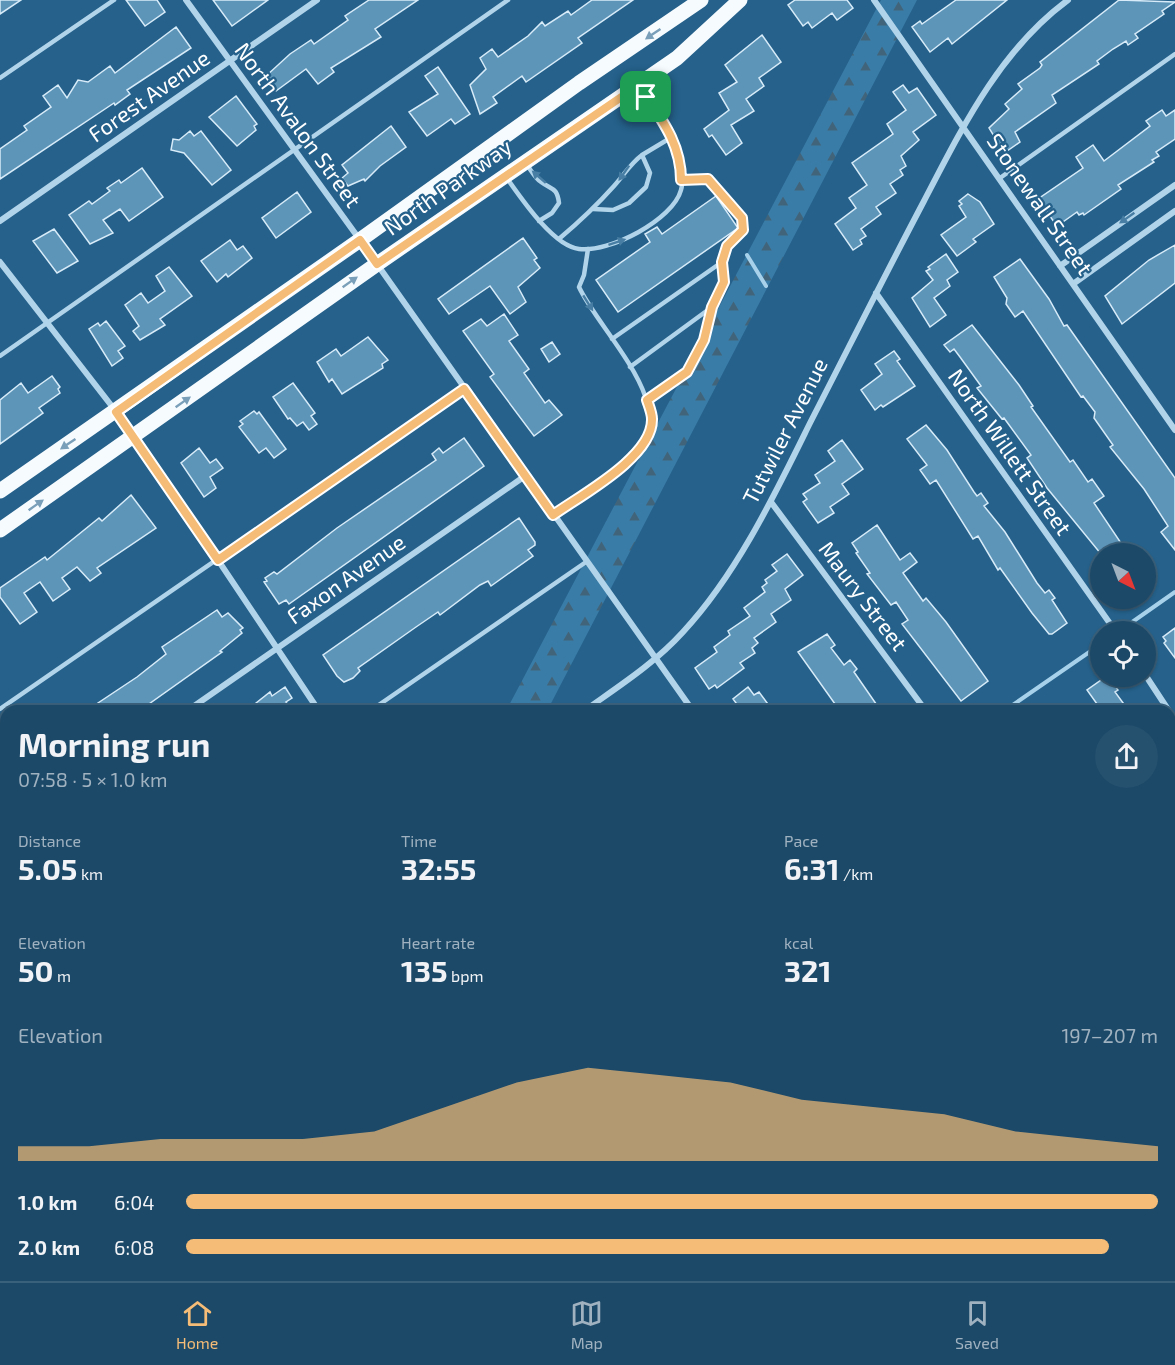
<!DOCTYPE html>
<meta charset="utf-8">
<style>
body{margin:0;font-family:"Exo 2",sans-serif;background:#25506e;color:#f1f3f6;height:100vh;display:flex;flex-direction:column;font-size:22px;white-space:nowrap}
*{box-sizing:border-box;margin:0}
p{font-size:20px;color:#a0b2c0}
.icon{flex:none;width:33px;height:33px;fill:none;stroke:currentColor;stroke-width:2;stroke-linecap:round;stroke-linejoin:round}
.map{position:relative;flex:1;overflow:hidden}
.panel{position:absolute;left:0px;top:705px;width:1176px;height:576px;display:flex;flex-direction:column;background:#1c4968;border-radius:18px 18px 0 0;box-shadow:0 2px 4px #0004,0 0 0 2px #3a617c}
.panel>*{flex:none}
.needle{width:39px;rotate:138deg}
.tools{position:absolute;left:1090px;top:543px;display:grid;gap:12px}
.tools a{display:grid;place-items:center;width:66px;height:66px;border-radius:50%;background:#1c4968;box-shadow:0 2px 4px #0004,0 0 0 2px #3a617c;font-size:30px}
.pin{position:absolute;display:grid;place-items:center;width:51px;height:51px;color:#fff;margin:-26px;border-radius:12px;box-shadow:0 3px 9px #0006}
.round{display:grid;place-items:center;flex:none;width:63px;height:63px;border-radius:32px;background:#25506e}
.summary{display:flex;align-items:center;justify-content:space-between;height:102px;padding:0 18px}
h1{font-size:33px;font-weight:700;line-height:45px}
.stats{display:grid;grid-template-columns:repeat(3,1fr);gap:9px;height:102px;padding:6px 18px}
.stats div{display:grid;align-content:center}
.stats b{font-size:30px;font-weight:700}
.stats small{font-size:16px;font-weight:400}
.stats p{font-size:16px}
.chart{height:168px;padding:12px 18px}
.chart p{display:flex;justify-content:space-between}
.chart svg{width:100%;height:108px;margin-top:6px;fill:#f4bc76;opacity:.7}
ul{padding:0 18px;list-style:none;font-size:20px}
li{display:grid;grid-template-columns:96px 72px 1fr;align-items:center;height:45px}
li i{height:15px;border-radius:8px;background:#f4bc76}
.tabs{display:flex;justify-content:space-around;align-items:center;height:84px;border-top:2px solid #3a617c;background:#1c4968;font-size:16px;color:#a0b2c0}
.tabs a{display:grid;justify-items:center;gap:3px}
.tabs .selected{color:#f4bc76}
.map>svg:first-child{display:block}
</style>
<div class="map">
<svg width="1175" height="1281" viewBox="0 0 1175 1281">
<defs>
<pattern id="forest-firs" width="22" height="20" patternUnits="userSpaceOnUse" patternTransform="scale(1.5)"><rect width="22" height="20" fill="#397ca7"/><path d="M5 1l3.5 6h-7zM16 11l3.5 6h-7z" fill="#42647a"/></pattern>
</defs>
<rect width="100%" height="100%" fill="#25618b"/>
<!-- forest -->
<path fill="url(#forest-firs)" d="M881,0H917L547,711H506Z
M209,1275H254L251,1281H206Z"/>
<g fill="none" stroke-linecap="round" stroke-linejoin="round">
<!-- stream -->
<path stroke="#a7d1eb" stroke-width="4" d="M747,255L766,286
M1118,632L1175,592
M1004,711L1101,644
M0,1266L6,1262"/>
</g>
<!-- building -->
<path fill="#5d95b9" stroke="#d7ebf8" stroke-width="1.5" d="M0,0H21L0,14Z
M126,0H157L165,12L145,26Z
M213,0H268L232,26Z
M369,0H418L375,29L381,37L331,68L334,72L318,84L306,69L276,91L266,76L290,54L311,40L314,44L348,20L345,16Z
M592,0H633L578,38L582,43L526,82L522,76L493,97L497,103L480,114L470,85L486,69L480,58L492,49L498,57L528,36L542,22L545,26L568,11L571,15Z
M795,0H847L853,8L837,20L832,13L812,28L808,22L803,26L788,5Z
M956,0H1007L952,44L948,38L930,52L912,27L920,21L922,24Z
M1119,0L1175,2L1162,11L1164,14L1135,34L1138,38L1128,45L1126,41L1113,49L1097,61L1099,64L1052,95L1056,103L1015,132L1020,142L1007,151H1003L989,128L1009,109L1005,104L1022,89L1018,84L1040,68L1042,65L1040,62Z
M176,27L191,48L127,90L130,94L115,105L114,103L0,179V149L27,130L24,126L51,107L43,96L58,85L67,98L78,80L88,82L110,66L115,73Z
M762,35L781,62L759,78L764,86L746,99L754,111L731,125L742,143L726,155L712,135L709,137L704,129L729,110L719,93L737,82L725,65Z
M438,67L470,114L455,124L451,119L427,136L409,112L438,94L425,76Z
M903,85L909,93L917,88L936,115L913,132L919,140L901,156L906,166L900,170L903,175L890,184L896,193L876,207L881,214L861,229L866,236L860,240L862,244L853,250L835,224L856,208L849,198L867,185L852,163L893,134L887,124L906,110L893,92Z
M236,96L257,124L254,126L256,130L237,146L209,117Z
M1162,110L1166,116L1175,110V139L1156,152L1159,156L1152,160L1154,162L1118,185L1121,189L1084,215L1083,213L1079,215L1077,212L1060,224L1057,220L1054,222L1038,199L1083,168L1076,157L1093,145L1104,161L1150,126L1146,121Z
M391,126L406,147L380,166L365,181L364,179L348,186L342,178L348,173L342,165Z
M190,131L194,136L201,131L231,170L212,185L184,153L171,150L173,139L179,140Z
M142,168L163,197L129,221L120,209L103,220L113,233L90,244L69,215L89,201L92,204L110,191L107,188L119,180L121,183Z
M297,192L311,212L276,238L262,218Z
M968,194L980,202L994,224L973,239L976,242L957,256L941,235L966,217L959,206L962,204L959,201Z
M716,196L738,228L618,312L596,280L650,242L645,234L657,227L662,234Z
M54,229L78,261L57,273L33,241Z
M523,238L537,258L534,260L540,268L518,287L526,302L510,314L490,286L449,314L438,299Z
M230,240L237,250L243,246L252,258L228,277L226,274L217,282L201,261Z
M1175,245V283L1122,324L1105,296L1149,260Z
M946,254L958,272L947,280L950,286L934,298L946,315L930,327L912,298L933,280L926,271L930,269L928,267Z
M1020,259L1049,299L1064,326L1067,325L1175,478V550L1161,532L1168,526L1144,489L1110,447L1113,445L1094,418L1095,412L1083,396L1081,397L1023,311L1015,317L1006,304L1007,298L994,277Z
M169,267L192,296L160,319L165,325L140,340L133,331L139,326L125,305L141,293L148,303L165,291L156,276Z
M504,314L518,335L509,341L529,369L524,373L545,403L549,400L562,415L534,436L490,377L494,374L463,331L481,319L487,326Z
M106,321L125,346L118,351L123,358L112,366L89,329L98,323L100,326Z
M972,325L1019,385L1033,406L1031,407L1070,462L1073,460L1088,482L1092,479L1104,496L1094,503L1123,546L1119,549L1122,554H1101L1047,488L1027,458L1031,455L1004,418L1002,419L977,388L981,386L960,357L954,349L950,352L944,345Z
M368,337L388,360L382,364L383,368L342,394L332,379L329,382L317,362L336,349L341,356Z
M552,342L560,354L549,362L541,349Z
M894,351L900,359L897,361L915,386L883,407L881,405L875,410L861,390L882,374L875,364Z
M52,376L60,387L58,389L60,393L39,408L43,413L0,444V400L21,383L28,393Z
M293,383L315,413L311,416L317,424L309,430L303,422L297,426L290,418L288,419L273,397Z
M254,411L257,414L259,412L286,449L274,458L266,448L259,453L239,427L243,424L240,421Z
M926,425L947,450L974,492L977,496L981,493L988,503L984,506L1005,532L1037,583L1045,593L1049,590L1055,598L1052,600L1067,623L1052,634H1049L1032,613L1000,568L998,570L978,536L973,539L936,480L930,484L920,470L927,465L907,439Z
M464,438L484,466L289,604L286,600L279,604L264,582L267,581L265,578L274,572L277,574L337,528L436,460L432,454L439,448L443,453Z
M842,440L863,469L842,484L849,494L830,507L834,513L818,523L803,502L807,499L803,494L820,483L815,475L835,461L828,451Z
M199,448L210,463L216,459L223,468L210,477L216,488L204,497L181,463Z
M131,495L156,528L97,568L101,573L90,581L77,567L62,578L70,589L53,601L40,582L24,593L37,612L20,624L0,597V588L45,557L47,560L99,518L102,521Z
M519,518L535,542V545L528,550L533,556L491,586L488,581L480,585L440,615L438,612L416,627L358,668L360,671L353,678L344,682L337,676L323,655Z
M877,525L900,560L910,553L917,562L903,573L923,601L926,598L946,622L988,681L961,701L902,624L908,620L896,602L891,605L867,574L870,573L856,553L858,552L852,543Z
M787,554L803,575L785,589L791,600L771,614L776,622L754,638L758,643L752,648L755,653L740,663L744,668L717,688L715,685L709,689L695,668L717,652L714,647L730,635L728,631L750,616L744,608L765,592L762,587L767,583L765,580L777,571L772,565Z
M217,610L222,617L228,613L243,628L240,630L242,633L220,651L222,652L139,711H86L137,677L166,654L162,647Z
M1175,628V658L1164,643L1166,641L1163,637Z
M827,634L835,645L831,648L844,665L850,660L857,669L854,672L881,711H840L798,652Z
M1104,678L1108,682L1111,680L1118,690L1115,692L1129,711H1102L1087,690Z
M285,687L292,698L286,702L292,711H246L270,692L272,696Z
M748,687L754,695L759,692L773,711H742L733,699Z"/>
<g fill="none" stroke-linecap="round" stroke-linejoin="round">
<!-- service -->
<path stroke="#b2d4ea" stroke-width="4.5" d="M0,78L114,0
M642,155L672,137
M527,165C531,170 535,178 541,182C552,190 557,187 559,203L552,213L539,221
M506,177C521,198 553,246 579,249C609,253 673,220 681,190C683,183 683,166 681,158C674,133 654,110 640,87
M1000,178L1175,54
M560,238C579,222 597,205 614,186C624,175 630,164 642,155L650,173L646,187L629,203L613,210L593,209
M612,339L722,262
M0,356L508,0
M630,367L712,307
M647,400L687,372L704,340L712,307L724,282L722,262L727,246L743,230L742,218L708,179L681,180
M554,514C579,496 608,479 632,458C687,411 600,333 579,287L584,275L588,249
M0,709L464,389
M370,711L586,562
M0,978L6,974"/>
<!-- minor -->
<path stroke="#b2d4ea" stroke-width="6" d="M186,0L360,240L693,711
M874,0L1175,430
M0,221L317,0
M0,262L135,436L319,711
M1060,266L1175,185
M1073,284L1175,211
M876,293L1116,632
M771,502L926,711
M1146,676L1169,711
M187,711L525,476
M584,711C619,686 654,664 683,632C737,574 775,494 810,423C848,349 885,275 924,201C962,128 1000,50 1068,0
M1170,712L1175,720
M0,841L6,837
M1170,1059L1175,1067
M0,1124L6,1120
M0,1131L6,1140
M102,1275L106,1281
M598,1275L602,1281
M836,1275L840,1281
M1085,1275L1089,1281"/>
<!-- tertiary -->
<path stroke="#b2d4ea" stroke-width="10" d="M0,782L6,790
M353,1275L357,1281"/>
<!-- primary -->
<path stroke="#f6fbfe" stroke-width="15" d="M0,491L360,240L579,83L701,0
M0,530L377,264L677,58L740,0
M1170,1266L1175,1256
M1162,1281L1165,1275"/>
</g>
<!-- one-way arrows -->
<defs><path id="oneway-solid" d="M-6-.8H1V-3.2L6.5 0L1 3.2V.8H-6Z" transform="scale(1.5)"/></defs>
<g fill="#799fb9">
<use href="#oneway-solid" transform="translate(653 34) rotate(146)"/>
<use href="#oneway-solid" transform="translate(350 282) rotate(-35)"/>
<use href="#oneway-solid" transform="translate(183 402) rotate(-35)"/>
<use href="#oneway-solid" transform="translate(68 444) rotate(146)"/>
<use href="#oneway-solid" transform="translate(36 505) rotate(-35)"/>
</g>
<g fill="#487ea3">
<use href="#oneway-solid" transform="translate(624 173) rotate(125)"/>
<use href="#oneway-solid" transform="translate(539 177) rotate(-139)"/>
<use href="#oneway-solid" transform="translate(1127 218) rotate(145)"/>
<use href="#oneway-solid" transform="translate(617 242) rotate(-18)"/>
<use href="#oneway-solid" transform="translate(588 303) rotate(58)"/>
</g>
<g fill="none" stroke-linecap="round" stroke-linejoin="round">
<!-- route casing -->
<g stroke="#fff" stroke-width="12">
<path id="route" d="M639,85C659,116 681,142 681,180L708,179L742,218L743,230L727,246L722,262L724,282L712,307L704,340L687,372L647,400C649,406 652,413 652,419C653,457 581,495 553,515L464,389L218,560L116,412L360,240L377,264Z"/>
</g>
<!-- route -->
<use href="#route" stroke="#f4bc76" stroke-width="8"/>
</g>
<g text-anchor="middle" stroke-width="4.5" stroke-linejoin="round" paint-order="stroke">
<!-- street labels -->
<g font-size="22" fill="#fff" stroke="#25618b">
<text transform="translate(149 96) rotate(-35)" y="8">Forest Avenue</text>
<text transform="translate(298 125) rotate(54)" y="8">North Avalon Street</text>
<text transform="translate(448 187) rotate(-35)" y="8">North Parkway</text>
<text transform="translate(1040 204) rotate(55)" y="8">Stonewall Street</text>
<text transform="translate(785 431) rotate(-63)" y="8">Tutwiler Avenue</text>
<text transform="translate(1010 452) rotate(55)" y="8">North Willett Street</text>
<text transform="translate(346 579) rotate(-35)" y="8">Faxon Avenue</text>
<text transform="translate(863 596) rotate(53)" y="8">Maury Street</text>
</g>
</g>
</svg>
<div class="tools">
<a><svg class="needle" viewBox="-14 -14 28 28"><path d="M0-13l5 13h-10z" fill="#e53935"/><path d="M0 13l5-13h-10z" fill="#a0b2c0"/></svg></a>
<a><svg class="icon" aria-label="locate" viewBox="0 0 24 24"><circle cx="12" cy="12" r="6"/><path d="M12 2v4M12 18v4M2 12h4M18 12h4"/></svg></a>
</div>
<div class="pin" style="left:646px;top:97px;background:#1e9e55"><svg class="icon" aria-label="arrive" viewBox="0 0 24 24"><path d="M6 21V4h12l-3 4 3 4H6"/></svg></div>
<section class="panel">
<div class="summary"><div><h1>Morning run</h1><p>07:58 · 5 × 1.0 km</p></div><a class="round"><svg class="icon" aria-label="share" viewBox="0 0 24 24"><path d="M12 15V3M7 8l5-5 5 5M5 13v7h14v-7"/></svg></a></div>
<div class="stats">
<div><p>Distance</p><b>5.05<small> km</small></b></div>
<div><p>Time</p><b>32:55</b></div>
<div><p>Pace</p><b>6:31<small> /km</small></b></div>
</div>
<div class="stats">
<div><p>Elevation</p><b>50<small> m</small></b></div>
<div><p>Heart rate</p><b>135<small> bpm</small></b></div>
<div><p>kcal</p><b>321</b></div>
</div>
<div class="chart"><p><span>Elevation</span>197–207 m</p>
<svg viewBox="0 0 160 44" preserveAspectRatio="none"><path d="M0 44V38L10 38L20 35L30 35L40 35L50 32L60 22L70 12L80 6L90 9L100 12L110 19L120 22L130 25L140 32L150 35L160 38V44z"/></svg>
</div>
<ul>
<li><b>1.0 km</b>6:04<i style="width:100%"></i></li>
<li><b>2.0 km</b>6:08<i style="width:95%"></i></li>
</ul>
</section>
</div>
<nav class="tabs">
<a class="selected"><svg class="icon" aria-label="home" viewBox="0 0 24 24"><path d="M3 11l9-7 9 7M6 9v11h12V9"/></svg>Home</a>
<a><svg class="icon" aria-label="map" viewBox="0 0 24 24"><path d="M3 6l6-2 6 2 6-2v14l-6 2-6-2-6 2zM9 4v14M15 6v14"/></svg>Map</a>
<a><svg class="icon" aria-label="saved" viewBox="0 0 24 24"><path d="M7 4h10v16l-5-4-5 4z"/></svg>Saved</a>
</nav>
